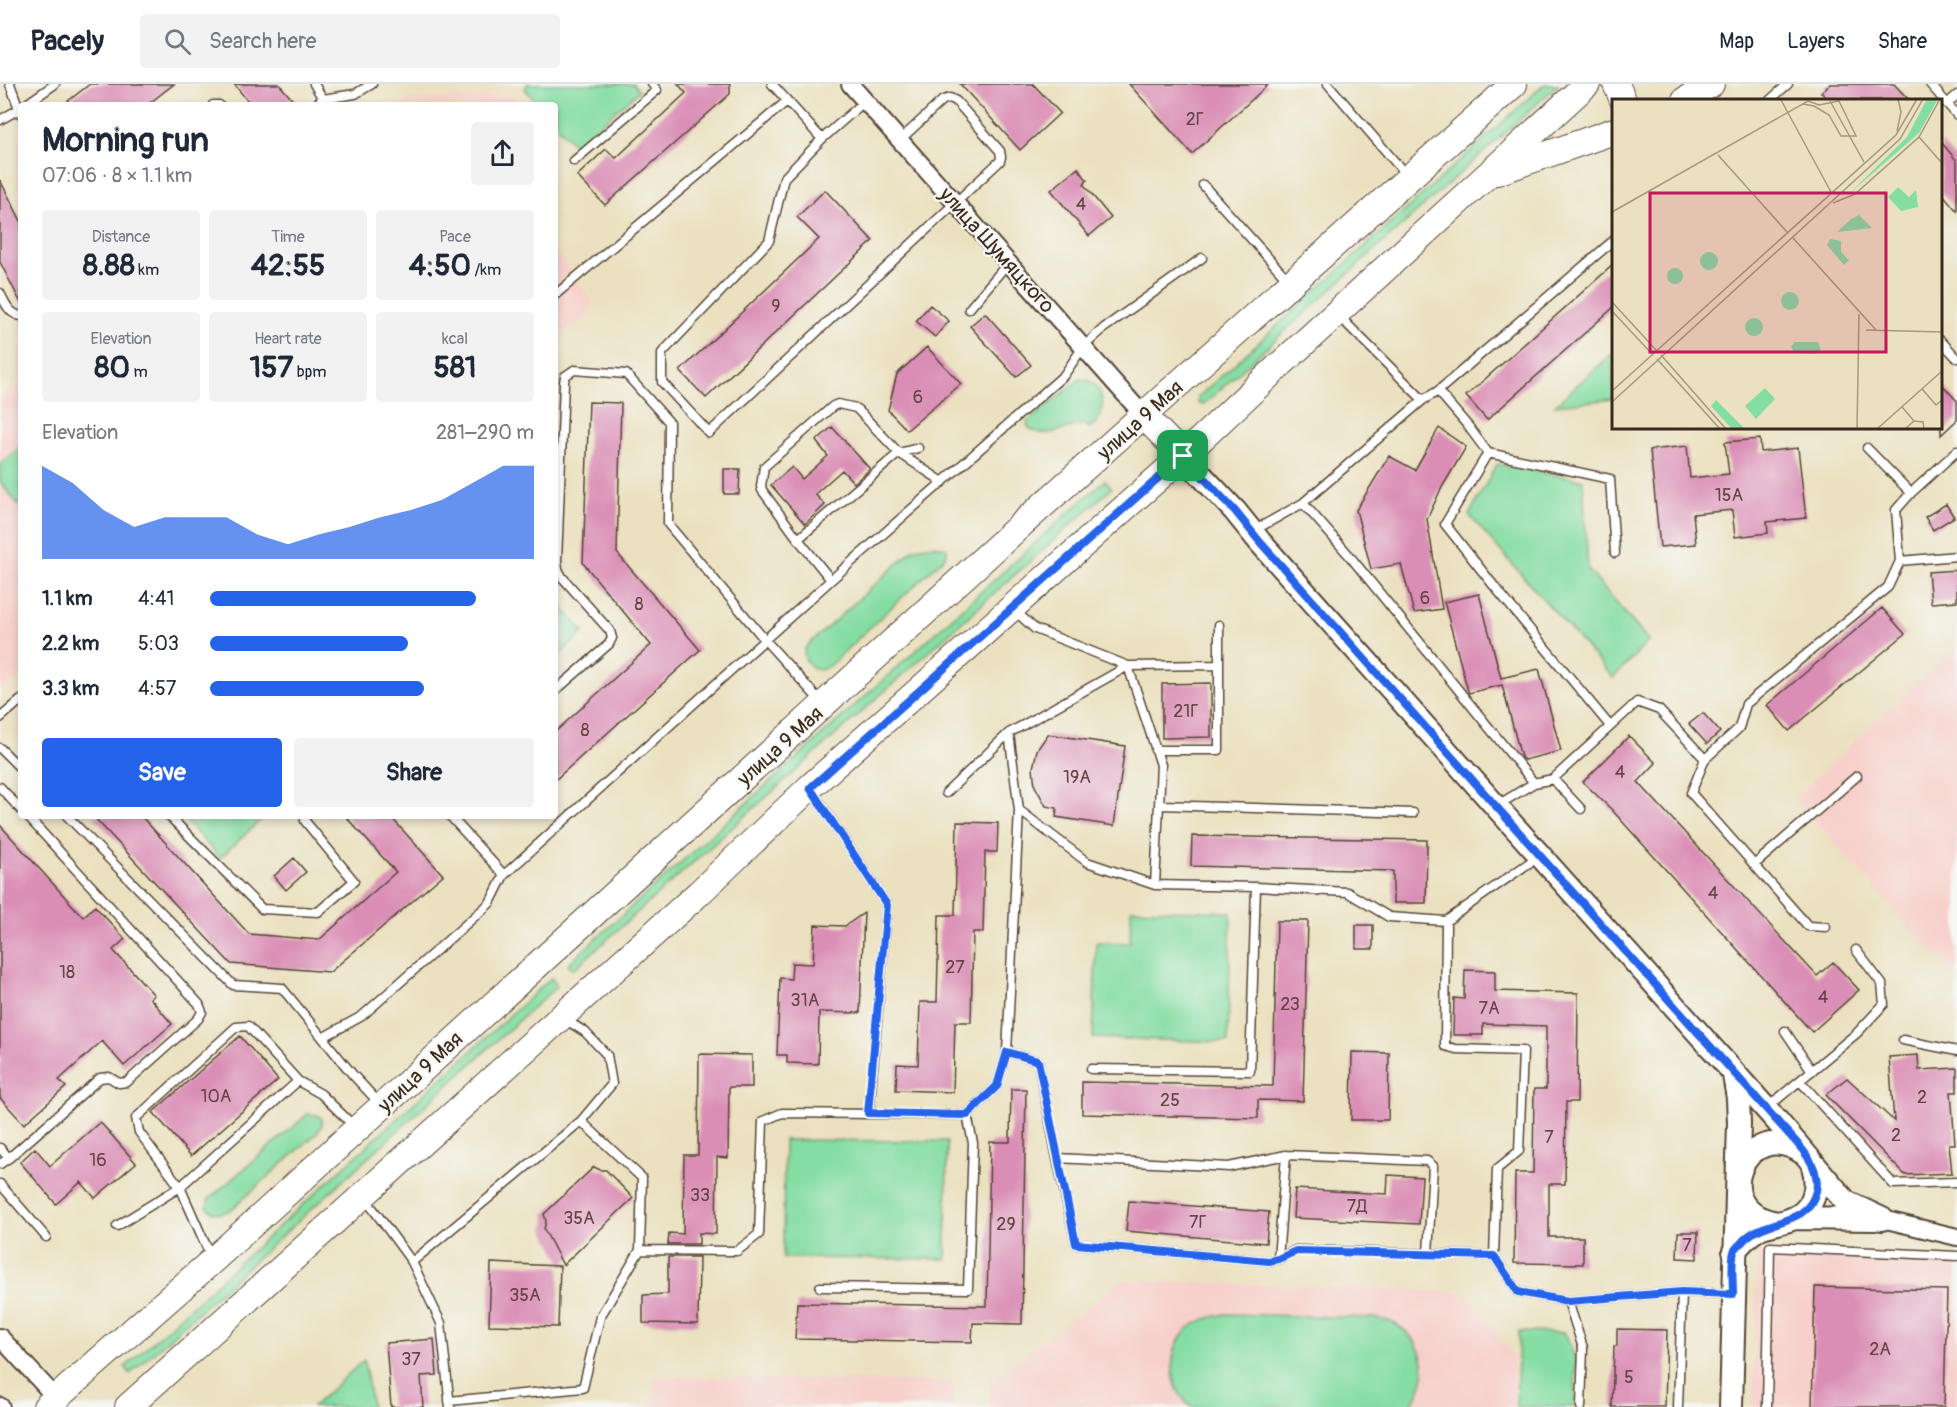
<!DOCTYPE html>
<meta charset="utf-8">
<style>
body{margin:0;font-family:Pangolin,sans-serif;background:#f2f2f3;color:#1f2937;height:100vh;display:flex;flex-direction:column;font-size:22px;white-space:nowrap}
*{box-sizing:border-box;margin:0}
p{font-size:20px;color:#747a83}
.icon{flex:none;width:33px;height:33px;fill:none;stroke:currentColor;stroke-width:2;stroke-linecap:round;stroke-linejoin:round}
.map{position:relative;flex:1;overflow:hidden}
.panel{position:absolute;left:18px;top:18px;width:540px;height:717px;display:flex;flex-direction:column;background:#fff;border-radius:6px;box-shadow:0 3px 9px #0003}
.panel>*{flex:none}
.pin{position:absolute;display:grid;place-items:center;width:51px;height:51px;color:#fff;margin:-26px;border-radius:12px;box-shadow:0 3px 9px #0006}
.round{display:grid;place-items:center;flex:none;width:63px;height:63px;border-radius:6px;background:#f2f2f3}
.headline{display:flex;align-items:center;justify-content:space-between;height:102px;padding:0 24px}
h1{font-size:33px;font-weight:800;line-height:45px}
.metrics{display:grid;grid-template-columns:repeat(3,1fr);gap:9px;height:102px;padding:6px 24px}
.metrics div{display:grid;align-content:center;border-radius:6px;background:#f2f2f3;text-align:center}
.metrics b{font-size:30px;font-weight:800}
.metrics small{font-size:16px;font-weight:400}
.metrics p{font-size:16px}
.chart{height:168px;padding:12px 24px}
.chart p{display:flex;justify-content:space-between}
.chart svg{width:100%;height:108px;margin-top:6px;fill:#2563eb;opacity:.7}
.action{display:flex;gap:12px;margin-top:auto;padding:12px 24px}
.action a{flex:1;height:69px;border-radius:6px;background:#2563eb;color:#fff;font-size:24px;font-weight:800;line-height:69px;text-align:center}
.action a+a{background:#f2f2f3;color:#1f2937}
ul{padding:0 24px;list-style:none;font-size:20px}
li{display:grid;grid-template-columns:96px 72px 1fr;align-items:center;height:45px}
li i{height:15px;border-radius:8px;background:#2563eb}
header{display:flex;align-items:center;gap:36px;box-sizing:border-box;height:84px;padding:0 30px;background:#fff;border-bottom:2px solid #e0e1e3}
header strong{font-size:28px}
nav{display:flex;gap:33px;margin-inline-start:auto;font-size:21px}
.search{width:420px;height:54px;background:#f2f2f3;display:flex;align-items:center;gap:15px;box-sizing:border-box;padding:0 21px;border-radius:6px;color:#747a83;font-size:22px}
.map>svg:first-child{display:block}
</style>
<header>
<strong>Pacely</strong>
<div class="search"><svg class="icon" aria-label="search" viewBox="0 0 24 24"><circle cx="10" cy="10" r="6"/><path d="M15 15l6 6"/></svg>Search here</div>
<nav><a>Map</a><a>Layers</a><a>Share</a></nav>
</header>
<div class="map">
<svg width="1957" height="1323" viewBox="0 0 1957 1323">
<rect width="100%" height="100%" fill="#f6f6f2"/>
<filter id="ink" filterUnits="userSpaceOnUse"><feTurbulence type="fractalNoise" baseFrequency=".0167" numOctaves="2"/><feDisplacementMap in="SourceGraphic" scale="12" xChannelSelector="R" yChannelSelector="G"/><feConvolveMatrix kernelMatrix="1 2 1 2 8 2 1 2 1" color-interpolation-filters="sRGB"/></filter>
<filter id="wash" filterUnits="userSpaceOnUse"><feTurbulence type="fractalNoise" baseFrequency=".008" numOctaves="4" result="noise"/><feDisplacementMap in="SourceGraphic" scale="24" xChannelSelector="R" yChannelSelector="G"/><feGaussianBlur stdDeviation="1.35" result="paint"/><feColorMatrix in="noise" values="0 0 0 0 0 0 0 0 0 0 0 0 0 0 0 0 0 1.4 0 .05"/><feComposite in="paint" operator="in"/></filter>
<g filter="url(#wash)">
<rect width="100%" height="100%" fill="#ebe1c0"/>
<!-- built -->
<path fill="#f7d0cb" d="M514,12L522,21H399L410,15Z
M555,167L592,217L587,233L555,254Z
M21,299V590L0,608V316Z
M1955,563H1957V887L1923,858L1794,714Z
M1757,1166L1957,1175V1323H1753Z
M1123,1196L1464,1208L1514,1271L1513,1323H989L990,1297Z
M653,1293L954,1298V1323H653Z"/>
<!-- green -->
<path fill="#84dda3" stroke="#608460" stroke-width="1.5" d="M527,0H633L639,7L575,62L555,40V21H539L525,5Z
M1545,0H1559L1203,321L1198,319V313Z
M1613,269V315L1555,321Z
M1080,295C1104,295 1111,332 1089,344L1085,340C1065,342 1045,358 1028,343L1027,338Z
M21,363V424L0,398V380Z
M1497,380L1583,396L1588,486L1649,557L1613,594L1469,431Z
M1105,396L1112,404L573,886L568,880Z
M934,461L947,464V469L943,475L829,582L821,586C810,585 802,576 805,564L915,464Z
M555,516L584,548L555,575Z
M181,732H265L220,774Z
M1131,825L1231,828L1228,958L1093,954L1096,858L1130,859Z
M551,894L557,902L130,1290L125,1283Z
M308,1030L318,1031L322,1035V1041L318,1048L232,1125C222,1130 213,1132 207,1122L209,1115Z
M784,1056L947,1057L946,1175L783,1174Z
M1225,1230L1373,1234C1380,1235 1389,1236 1395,1240C1419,1253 1431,1283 1419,1308C1417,1313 1412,1318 1408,1323H1192C1167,1305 1166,1263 1190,1243C1201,1235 1212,1233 1225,1230Z
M1519,1248L1565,1249L1576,1276L1574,1323H1516Z
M364,1276L372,1323H312Z"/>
<g id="blocks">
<!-- building -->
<path fill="#da8eb5" d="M90,0H174L147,21H63Z
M234,0H279L297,21H251Z
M678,0H730V10L605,121L577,92L606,65L616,74L686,9Z
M960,0H1033L1060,29L1020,66Z
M1129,0H1269L1192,70Z
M1830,0H1894L1909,16H1828L1821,8Z
M1941,58L1957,77V127L1941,108Z
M1078,84L1087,96L1084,101L1111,134L1089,152L1051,106Z
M0,96L21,137V219L0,178Z
M825,106L873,157L706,314L680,287L819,155L797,133Z
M1614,180V223L1487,336L1466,312Z
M930,221L949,237L935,253L916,237Z
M985,229L1031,281L1016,293L970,242Z
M927,263L961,300L907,346L888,326L897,290Z
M1941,299L1957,317V336L1941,351Z
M589,318L621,319L617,469L700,566L555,696V648L651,561L583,479Z
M832,343L870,385L854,399L842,386L815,410L825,421L805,440L771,401L792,383L802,395L828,372L816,357Z
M1439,344L1466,363L1441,405L1427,435L1442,525L1414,529L1401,480L1371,485L1356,426L1389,372L1415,386Z
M1760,355L1761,368L1798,364L1806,434L1767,438L1768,449L1735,453L1732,426L1693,430L1696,460L1660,463L1650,366L1687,362L1690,394L1729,390L1725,358Z
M724,385H740L739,410H724Z
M1946,420L1954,433L1933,446L1925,433Z
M1957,486V517L1931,519L1928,488Z
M1479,510L1501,594L1539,585L1561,667L1524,676L1521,673L1502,601L1469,609L1468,607L1444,518Z
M1882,524L1905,550L1789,647L1767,621Z
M1211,599V653L1162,654V600Z
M1703,629L1720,648L1707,660L1689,640Z
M1048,650L1125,662L1114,742L1056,733L1057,724L1046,722L1035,702L1033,684L1037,666Z
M1629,652L1656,679L1638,698L1817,892L1833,878L1859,906L1812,948L1611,725L1583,698Z
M93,732H141L249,850L319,856L396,788L345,732H390L443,791L330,888L231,880Z
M957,738L998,739L997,768H985L983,848H973L971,938H955L953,1008L896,1006L897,980L918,981L920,918H937L939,831H955Z
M0,741L83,833L95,822L125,855L113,866L154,911L150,914L172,940L124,982L102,957L59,996L66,1003L24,1040L0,1014Z
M1192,752L1427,756L1426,819H1393V787L1191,782Z
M294,774L306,788L286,806L274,792Z
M864,829L860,929L819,928L818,980L787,979V971H777L780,894L791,895L792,879L813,880L815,841L845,842Z
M1277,837H1308L1303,1017L1258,1016V1034L1082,1030V998L1273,1002Z
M1356,841H1373V865H1356Z
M1465,886L1495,887V907L1578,909L1577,1018H1566L1565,1100H1549V1153H1583V1180L1514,1179L1515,1089H1533L1534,1005H1546V942L1483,940V951H1453L1454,914L1464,915Z
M240,952L278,996L191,1072L153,1028Z
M1352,968L1389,969L1388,1036H1351Z
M699,970L752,971V1003H729L728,1074L717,1073L716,1150L699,1149V1160H668L669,1149L683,1150L684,1071H698Z
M1918,971L1919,986L1957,984V1008H1951L1955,1060H1949L1952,1089L1905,1091L1826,1011L1847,994L1894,1037L1889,973Z
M1011,1005H1026L1022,1240L973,1239L972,1258L795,1255L797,1219L987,1222L990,1058H1010Z
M100,1038L136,1079L95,1114L81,1098L56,1120L20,1078L35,1064L50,1082Z
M594,1083L600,1086H606L633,1114L563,1181L544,1145L546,1137L544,1130Z
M1388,1091L1422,1093L1419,1140L1293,1134L1295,1105L1387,1110Z
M1129,1117L1269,1128L1266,1159L1126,1147Z
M1678,1148H1698L1697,1175L1677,1174Z
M668,1173H699L698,1240L643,1239V1211L668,1210Z
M491,1179L560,1182L558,1243L489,1241Z
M1815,1203L1947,1206L1944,1323H1812Z
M1617,1245L1667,1246L1665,1323H1612L1614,1262H1617Z
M434,1255L437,1291L421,1292L423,1323H391L386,1259Z"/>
</g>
</g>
<g filter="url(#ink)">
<use href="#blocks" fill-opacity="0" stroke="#554536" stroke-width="1.5"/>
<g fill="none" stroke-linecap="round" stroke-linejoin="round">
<!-- lane casing -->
<g stroke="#554536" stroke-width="11">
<path id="lane" d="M10,0L21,30
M314,0L323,15L355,10L372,0
M772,0L822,55
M1328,0L1408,93
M1930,0L1957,31
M1770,16L1788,0
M865,17L822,55L784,94L769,157L662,269V298L709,349L1000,77L1001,73L1000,67L956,17L950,14L943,16L900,56
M1947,20L1957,11
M25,21L55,0
M213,21H219
M315,21L323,15
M0,36L21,24
M574,77L657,6L652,0
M1203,101L1289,197
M0,209C5,219 9,230 21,232
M555,211L787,17
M969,225L1008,179
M1339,232L1423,316
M1940,256L1957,274
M1438,307L1468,342L1488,369L1445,440L1494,502L1610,642
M1867,364L1911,409
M1488,369L1610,395L1615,469
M1303,419L1348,470L1534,699
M1253,447L1303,419L1423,316L1438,307L1614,156
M798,455L762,406L761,402L764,383L833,322L838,320L856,324L899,369L918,364
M1900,477L1957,472
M831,496L798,455L899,369L943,398
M1013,525L1035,545L1128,582L1161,681L1155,801
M1219,541V581
M555,607L609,560L612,554L610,547L562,493L558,485L557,477L564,298L565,292L574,286L626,290L669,338L668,440L765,556L822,619
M0,634L21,616
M0,664L21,685
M1155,666H1219V581L1128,582L1009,649L1019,726L1087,778L1155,801L1256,803
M1553,695L1581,725
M0,703L21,726
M811,705L887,821L869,1029
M946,709L1009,649
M1160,721L1413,729
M1498,721L1534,699L1553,695L1637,618L1659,626L1705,675
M67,732L233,901L282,904L353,991L381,1021
M169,732L262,825L318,828L354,797L305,737V732
M450,732L504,791
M1754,781L1857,692
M1446,837L1445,962L1456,965L1523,967L1519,1067L1497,1085L1494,1172L1518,1208L1568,1217L1682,1208L1732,1210
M1826,843L1808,842L1691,709L1705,675L1739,644L1746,620L1888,503L1900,477L1896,426L1911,409L1957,367
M1785,947L1812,987
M324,953L362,932L490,819L504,791L831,496L1064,291L1083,263L1104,244L1202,174
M1903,956L1957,967
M1007,968L1038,977L1057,1074
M1091,985L1250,987L1256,803L1347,808L1389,833L1446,837L1539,772
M1800,997L1893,1100L1957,1098
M1768,1023L1857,949L1884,920L1882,900L1856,866
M0,1064L9,1074L0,1080
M9,1074L100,994L109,993L119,999L127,998L198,935L202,928L199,920L27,732
M0,1100L46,1153
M365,1114L412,1178L441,1239L450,1323
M117,1142L180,1103L298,997
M640,1166L737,1167L759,1150L763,1037L782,1029L967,1031L997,1002L1007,968L1019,726
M1428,1170L1433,1082L1427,1077L1286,1071L1229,1083L1057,1074L1076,1160L1269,1177L1278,1175L1296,1166L1494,1172
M211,1173L180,1103L139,1048L136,1034L236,943L248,942L298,997L321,1010L355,1043
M1278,1175L1286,1071
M412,1178L581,1037
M820,1203L968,1205L973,1059L967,1031
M1568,1217L1583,1264L1581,1323
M449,1317L583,1304L600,1233L640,1166L642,1094L581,1037L612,1000L607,971L585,948L563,934
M1678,1323L1682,1208
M1767,1323L1770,1163L1957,1172"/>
</g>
<!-- street casing -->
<g stroke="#554536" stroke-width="20">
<path id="street" d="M850,0L1144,332
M1882,1135L1957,1153
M0,1253L56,1314
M0,1322L1,1323"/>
</g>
<!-- secondary casing -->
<g stroke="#554536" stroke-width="26">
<path id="secondary" d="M1183,372L1235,427L1260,458L1777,1037L1846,1118L1882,1135
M1795,1134L1874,1135
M1778,1139C1704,1129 1744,1029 1803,1069
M1734,1167C1742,1158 1750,1148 1762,1143C1771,1140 1780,1139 1789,1136C1815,1128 1820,1102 1812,1079
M1731,1323L1739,1039L1738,1014L1734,991"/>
</g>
<!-- primary casing -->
<g stroke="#554536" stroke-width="28">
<path id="primary" d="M1616,0L1623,16
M1685,16L1711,0
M1497,88L1614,47
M1144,332L1183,372
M46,1323L212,1177L1024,438L1514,0
M128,1323L699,809L810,703L1183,372L1282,279L1587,0"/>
</g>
<!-- lane -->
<use href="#lane" stroke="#fff" stroke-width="8"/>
<!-- street -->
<use href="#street" stroke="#fff" stroke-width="16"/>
<!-- secondary -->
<use href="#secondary" stroke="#fff" stroke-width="22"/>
<!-- primary -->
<use href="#primary" stroke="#fff" stroke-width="26"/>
</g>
</g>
<g fill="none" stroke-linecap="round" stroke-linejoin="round" filter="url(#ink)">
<!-- route casing -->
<g stroke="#fff" stroke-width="12">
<path id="route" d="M1183,372L1235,427L1260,458L1777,1037C1788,1050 1804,1064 1812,1080C1816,1088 1818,1099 1816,1107C1807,1144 1764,1133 1743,1157C1741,1160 1735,1164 1734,1168C1731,1177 1733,1199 1733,1210L1682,1208L1568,1217L1518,1208L1494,1172L1296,1167L1278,1175L1269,1177L1076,1160L1038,977L1007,968L997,1002L967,1031L868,1029L887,821L810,704Z"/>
</g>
<!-- route -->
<use href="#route" stroke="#2563eb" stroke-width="8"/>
</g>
<g text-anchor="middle" stroke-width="4.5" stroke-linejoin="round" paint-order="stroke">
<!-- number labels -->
<g font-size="18" fill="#634344">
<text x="1195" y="41">2Г</text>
<text x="1081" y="126">4</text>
<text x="776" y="228">9</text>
<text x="918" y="319">6</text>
<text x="1729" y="417">15А</text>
<text x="1425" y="520">6</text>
<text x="639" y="526">8</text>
<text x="1186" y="633">21Г</text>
<text x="585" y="652">8</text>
<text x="1620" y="694">4</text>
<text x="1077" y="699">19А</text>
<text x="1713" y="815">4</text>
<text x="955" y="889">27</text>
<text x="67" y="894">18</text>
<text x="1823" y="919">4</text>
<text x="805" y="922">31А</text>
<text x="1290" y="926">23</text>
<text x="1489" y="930">7А</text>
<text x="216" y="1018">10А</text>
<text x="1922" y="1019">2</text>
<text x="1170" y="1022">25</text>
<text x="1896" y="1057">2</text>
<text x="1549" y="1059">7</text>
<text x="98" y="1082">16</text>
<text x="700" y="1117">33</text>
<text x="1357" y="1128">7Д</text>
<text x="579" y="1140">35А</text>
<text x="1198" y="1144">7Г</text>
<text x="1006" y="1146">29</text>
<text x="1687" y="1167">7</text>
<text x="525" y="1217">35А</text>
<text x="1880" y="1271">2А</text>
<text x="411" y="1281">37</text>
<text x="1629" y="1299">5</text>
</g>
<!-- street labels -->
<g font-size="21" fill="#3b2a1e" stroke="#f6f6f2">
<text transform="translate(997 166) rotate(48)" y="7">улица Шумяцкого</text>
<text transform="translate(1140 336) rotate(-42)" y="7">улица 9 Мая</text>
<text transform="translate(780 662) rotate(-42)" y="7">улица 9 Мая</text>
<text transform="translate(420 988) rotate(-43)" y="7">улица 9 Мая</text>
</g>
</g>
<!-- overview -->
<g transform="translate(1612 15)">
<rect width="330" height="330" fill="#ebe1c0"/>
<path d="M315,0H326L307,34L238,94L295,38ZM286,88L297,98L304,91L306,108L289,112L276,98ZM247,116L260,129L225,133L239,120ZM218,140L229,142V153L237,161L232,166L215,146ZM88 162a9 9 0 1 1 18 0a9 9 0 1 1-18 0ZM55 177a8 8 0 1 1 16 0a8 8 0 1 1-16 0ZM169 202a9 9 0 1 1 18 0a9 9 0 1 1-18 0ZM133 228a9 9 0 1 1 18 0a9 9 0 1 1-18 0ZM183,243H206L209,251L203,255L183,254L179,248ZM153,289L163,300L144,320L133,307ZM104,301L133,330H120L99,307Z" fill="#84dda3"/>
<path fill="none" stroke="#a5987f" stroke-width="1.5" d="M169,1L219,93M218,2L252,63M285,32L289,13L286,0M307,38L330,64M106,56L175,133M221,104L243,95L307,38L328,0M0,113L196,2L207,6L227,2L244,37H229L217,16L202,7L191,5M181,139L264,231M0,203L45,252M0,212L41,256M254,231L330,233M49,256L114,330M45,260L108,330M310,290L324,306L330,301M0,292L284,36L305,0M0,303L288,40L311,0M290,308L302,322M245,330L247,215M265,330L330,272M293,330L302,322L311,323L312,330"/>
<path fill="#c2185b" fill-opacity="0.15" stroke="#c2185b" stroke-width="3" d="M38,94H274V253H38Z"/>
<rect width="330" height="330" fill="none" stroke="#3b2a1e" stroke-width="3"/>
</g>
</svg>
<div class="pin" style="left:1183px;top:372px;background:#1e9e55"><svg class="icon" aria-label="arrive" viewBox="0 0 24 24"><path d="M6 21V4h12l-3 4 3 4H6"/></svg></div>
<section class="panel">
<div class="headline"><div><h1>Morning run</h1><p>07:06 · 8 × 1.1 km</p></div><a class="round"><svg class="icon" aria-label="share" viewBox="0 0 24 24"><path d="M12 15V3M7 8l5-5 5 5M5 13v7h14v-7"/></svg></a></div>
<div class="metrics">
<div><p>Distance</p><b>8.88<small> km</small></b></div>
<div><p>Time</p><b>42:55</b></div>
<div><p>Pace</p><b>4:50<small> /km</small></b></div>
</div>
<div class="metrics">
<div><p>Elevation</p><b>80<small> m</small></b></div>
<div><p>Heart rate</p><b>157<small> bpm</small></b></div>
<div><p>kcal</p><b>581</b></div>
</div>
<div class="chart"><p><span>Elevation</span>281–290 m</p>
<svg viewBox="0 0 160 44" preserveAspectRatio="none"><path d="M0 44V6L10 13L20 24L30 31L40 27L50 27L60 27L70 34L80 38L90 34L100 31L110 27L120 24L130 20L140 13L150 6L160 6V44z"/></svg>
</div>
<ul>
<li><b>1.1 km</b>4:41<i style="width:82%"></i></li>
<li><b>2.2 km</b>5:03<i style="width:61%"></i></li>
<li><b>3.3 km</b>4:57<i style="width:66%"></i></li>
</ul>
<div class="action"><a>Save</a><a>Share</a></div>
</section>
</div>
